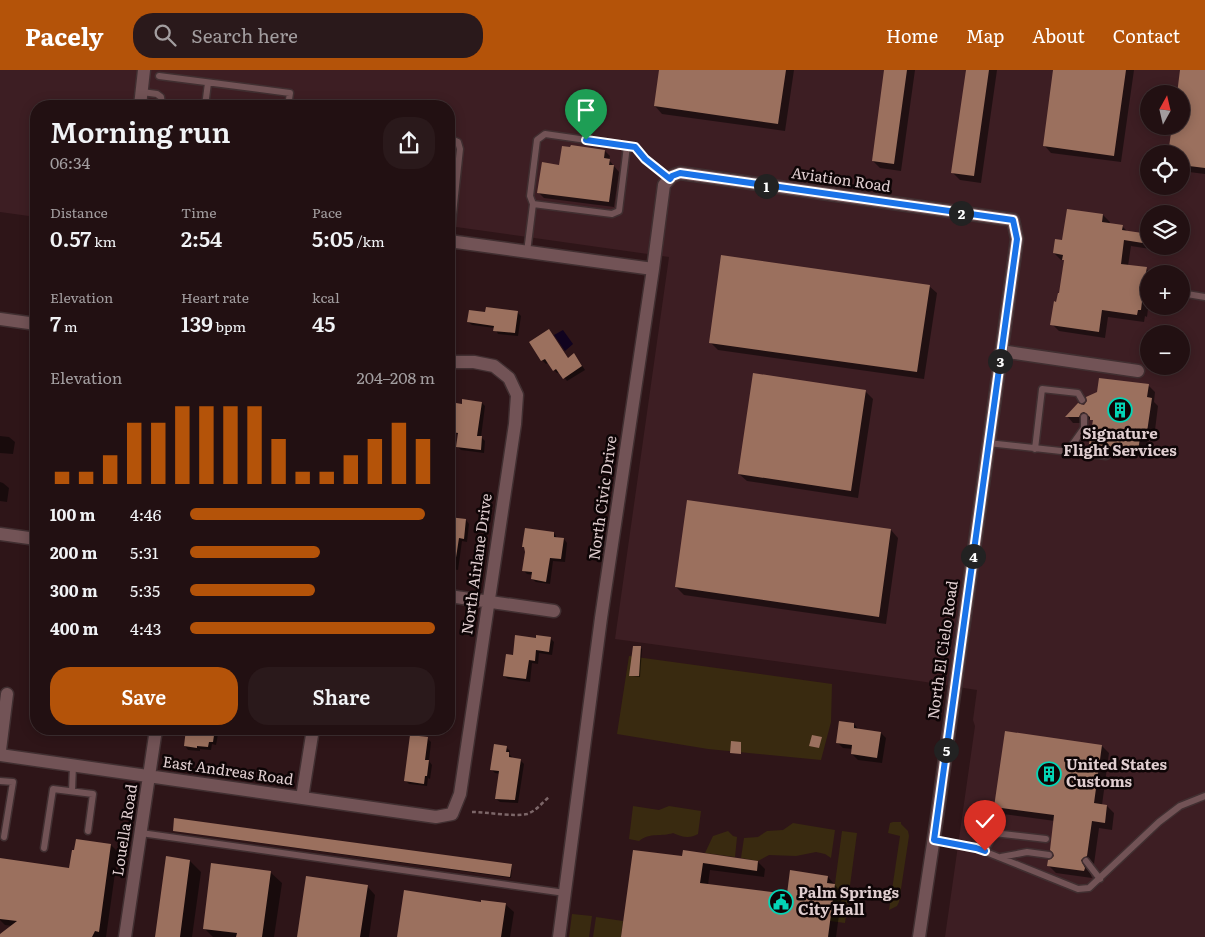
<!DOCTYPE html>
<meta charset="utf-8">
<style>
body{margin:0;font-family:Literata,serif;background:#2a191b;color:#f1f3f6;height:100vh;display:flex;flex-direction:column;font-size:19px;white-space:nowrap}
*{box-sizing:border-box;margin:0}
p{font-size:16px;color:#a29d9f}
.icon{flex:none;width:28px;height:28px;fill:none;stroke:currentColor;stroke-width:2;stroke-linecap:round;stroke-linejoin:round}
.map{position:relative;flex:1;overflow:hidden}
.side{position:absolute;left:30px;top:30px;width:425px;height:635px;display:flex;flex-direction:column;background:#221012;border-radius:20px;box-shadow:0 2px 12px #0003,0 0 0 1px #3f3032}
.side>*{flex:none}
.needle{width:32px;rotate:8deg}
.buttons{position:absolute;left:1140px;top:15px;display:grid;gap:10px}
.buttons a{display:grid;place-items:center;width:50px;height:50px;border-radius:50%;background:#221012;box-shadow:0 2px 12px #0003,0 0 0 1px #3f3032;font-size:25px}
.pin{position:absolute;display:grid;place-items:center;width:42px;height:42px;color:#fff;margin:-51px -21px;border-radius:50% 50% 50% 0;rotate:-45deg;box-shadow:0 0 5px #0007}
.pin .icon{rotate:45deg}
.km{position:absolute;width:25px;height:25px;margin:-12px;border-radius:50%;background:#222;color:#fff;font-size:14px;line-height:25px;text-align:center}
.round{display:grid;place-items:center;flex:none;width:52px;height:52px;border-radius:20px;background:#2a191b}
.headline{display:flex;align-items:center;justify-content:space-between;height:85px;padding:0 20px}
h1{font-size:28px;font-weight:600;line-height:38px}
.figures{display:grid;grid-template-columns:repeat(3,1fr);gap:8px;height:85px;padding:5px 20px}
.figures div{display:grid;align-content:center}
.figures b{font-size:21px;font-weight:600}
.figures small{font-size:14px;font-weight:400}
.figures p{font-size:14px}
.chart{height:140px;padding:10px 20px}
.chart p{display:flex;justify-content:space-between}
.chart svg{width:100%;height:90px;margin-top:5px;stroke:#b45309;stroke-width:6}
.action{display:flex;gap:10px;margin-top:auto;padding:10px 20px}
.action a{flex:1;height:58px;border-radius:20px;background:#b45309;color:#fff;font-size:20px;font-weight:600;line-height:58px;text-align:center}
.action a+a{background:#2a191b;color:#f1f3f6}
ul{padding:0 20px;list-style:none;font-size:16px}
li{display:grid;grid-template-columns:80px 60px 1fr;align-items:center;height:38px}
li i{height:12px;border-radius:6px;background:#b45309}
header{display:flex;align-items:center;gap:30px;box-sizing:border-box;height:70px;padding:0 25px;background:#b45309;color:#fff}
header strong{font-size:24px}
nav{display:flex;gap:28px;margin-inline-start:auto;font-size:18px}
.search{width:350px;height:45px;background:#2a191b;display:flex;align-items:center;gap:12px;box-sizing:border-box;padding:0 18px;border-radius:20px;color:#a29d9f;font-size:19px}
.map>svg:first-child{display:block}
</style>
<header>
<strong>Pacely</strong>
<div class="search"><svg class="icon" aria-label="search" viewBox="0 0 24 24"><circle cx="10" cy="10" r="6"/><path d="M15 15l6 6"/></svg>Search here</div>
<nav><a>Home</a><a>Map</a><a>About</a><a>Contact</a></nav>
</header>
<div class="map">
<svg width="1205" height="867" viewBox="0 0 1205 867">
<rect width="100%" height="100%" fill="#2e1518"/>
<!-- built -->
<path fill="#3d1e23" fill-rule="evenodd" d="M0,0H1205V867H945L975,656L973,650L977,620L919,611L615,569L669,187L449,156V36H36V147L0,142ZM1149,24H1181V56H1149ZM1149,84H1181V116H1149ZM1149,144H1181V176H1149ZM1149,204H1181V236H1149ZM1149,264H1181V296H1149Z"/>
<!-- green -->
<path fill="#392a10" d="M629,586L832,614L831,652L821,690L708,679L617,664Z
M633,736L659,740L669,736L701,741L698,764C690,769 681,767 673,763C662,767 650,762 639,771L629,769Z
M893,752H901V754L908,761L909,766L899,832L897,836L889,840L900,766L888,763L890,753Z
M793,753L835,760L831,788L825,784L816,782L796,786L769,785L758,791L741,788L744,768L758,767L767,761L783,760Z
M728,761L733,766L737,767L735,787L705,783L713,766Z
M842,761L857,763L845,853L830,851Z
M572,844L592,846L589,867H569Z
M596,847L623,851L621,867H593Z"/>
<!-- water -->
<path fill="#11031f" d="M563,260L573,274L565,281L554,265Z"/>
<!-- shadow -->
<path fill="#0007" d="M660,0H794L785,61L662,44L655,36Z
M886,0H915L901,101L880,98L873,91Z
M967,0H997L981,113L960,110L953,103Z
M1055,0H1134L1121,92L1051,83L1044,75Z
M1181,0H1205V104L1181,101Z
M605,81L610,86L609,90L619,102L614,137L544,128L538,122L560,96Z
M1103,145L1110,152L1109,154L1122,156L1128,162L1149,165V176H1177L1176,183L1131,176L1128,196L1146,198L1151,204H1149V222L1146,224V228L1149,230L1147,247L1145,246L1144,252L1108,247L1105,268L1059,261L1052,254L1060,225L1064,190H1061L1054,183L1063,172Z
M929,216L937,223L924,309L718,280L710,272Z
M517,242L521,246L518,266L498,264L495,258L472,255L468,252L486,243Z
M531,272L568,289L577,288L585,300L567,311L560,302L557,303L554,300L549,292L546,294L542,290Z
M1149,316L1155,322L1154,332L1158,336L1154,368L1148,367L1145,387L1098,381L1091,374L1094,351L1091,349L1088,350L1086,353H1073L1067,346L1085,336Z
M865,321L873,329L858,428L747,411L739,404Z
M482,333L485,336L481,367L485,371L484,383L461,380L458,377L459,365L454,362Z
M0,366L9,367L15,372L13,384L0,383Z
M0,412L3,413L9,418L7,432L0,431Z
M449,448L466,450L469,454L467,472L462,471L458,500L449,498Z
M891,460L898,468L886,554L684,525L676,517Z
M554,463L557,468L564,469L567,473L565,492L553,491L550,514L536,512L532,509L533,505L527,504L523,500L526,479L523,476Z
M449,564L455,568L453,585L449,584Z
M550,568L554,572L552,585L539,583L538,594L532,593L530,612L508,609L504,606L514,586L537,570Z
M641,578L642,579L640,607L632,606L630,605Z
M854,654L859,660L881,663L886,668L882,693L858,690L852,684L853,679L843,678L837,672Z
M95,659H113L112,663L96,661Z
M192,659H219L216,675L212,674L211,680L200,679V681L188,680L185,676Z
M411,666L428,669L431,672L429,691L432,695L430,709L428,708L427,716L409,714L405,710Z
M1102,676L1109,683L1102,735L1107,736L1114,743L1112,760L1099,758L1094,794L1088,797L1092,808L1056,803L1048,795L1055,787V751L1003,744L996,737Z
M506,677L510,681L509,684L512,687V689L520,690L524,694L518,733L500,732L496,729L500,704L495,703L492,700Z
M174,761L511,795L512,796L511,808Z
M111,775L118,782L106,867H0V865L12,856L5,855L0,850V789L70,799Z
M683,788L758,792L765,799L764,807L710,800L708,815L788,825L828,807L842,823L836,867H623Z
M190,791L201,802L192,867H156Z
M270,802L282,813L274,867H213L204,858Z
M367,816L375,825L369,867H298Z
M482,833L505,834L514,842L510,867H399Z"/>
<!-- building -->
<path fill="#9b705e" d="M659,0H786L778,54L654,36Z
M884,0H907L894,94L872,91Z
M966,0H989L974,106L951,103Z
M1053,0H1126L1114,86L1043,76Z
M1180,0H1205V98L1181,95V84H1168L1172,56H1181V24H1177Z
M571,75L605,80L604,88L610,89L609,95H614L609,132L537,123L542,92L559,95L562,76L570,77Z
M1067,139L1103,144L1102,152L1123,155L1122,160L1149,164V174L1124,170L1121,194L1147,197L1144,213L1139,217V220L1143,223L1141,240H1138L1137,245L1102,240L1099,262L1050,255L1054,231L1056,232L1058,223H1059L1064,190H1062L1063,185L1053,183L1055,169L1062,170Z
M721,185L930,215L917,302L709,273Z
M486,237L518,241L515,263L493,261L494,256L467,252L469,240L485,242Z
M549,259L568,288L574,283L582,296L563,309L556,299L553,301L545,289L541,291L529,272Z
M753,303L866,320L851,421L738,404Z
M1099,308L1149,314L1147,327L1152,328L1147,362L1141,361L1138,381L1089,374L1093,350H1090V347L1084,342L1081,343L1079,347H1065L1078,333L1084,335L1087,331L1086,327L1097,322Z
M462,329L482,332L477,366H482L481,380L456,377L458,363L452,362L456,333L462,334Z
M687,430L891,459L879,547L675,517Z
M449,447L466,449L464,469L459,468L455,494L449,493Z
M525,458L554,462V467L564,468L561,489L550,488L546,512L531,509L532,502L522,501L525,482L524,477H522Z
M515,565L536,568V565L551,567L549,582L536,580L535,591L529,590L526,609L503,606L506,584L513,585Z
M633,576H641L639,606H629Z
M839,651L854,653V658L881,662L877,688L851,684L852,675L836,673Z
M186,659H215L213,672H209L208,677L197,676V678L184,676Z
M1005,661L1102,675L1094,733L1107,735L1105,753L1092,751L1087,786L1081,790L1085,798L1084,801L1047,796L1048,790L1051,789L1054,786L1053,783L1050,780L1054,745L994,737Z
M410,665L428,667L425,690H429L427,706H425L424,714L404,711Z
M812,665L822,667L819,678L809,676Z
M731,671L741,672V684L730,683Z
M494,674L507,676L506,682H509V687L521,689L515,730L495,729L499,701L490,700Z
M174,748L512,794L510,807L173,761Z
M76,769L111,774L99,862L95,861L92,867H0V864L17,851L0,849V788L69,798L72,780H74Z
M633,780L682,786L683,780L758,791L757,801L703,793L700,813L787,824L790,800L828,806L827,813L835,814L828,867H621Z
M166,786L190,790L180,867H155Z
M211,793L271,801L262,867H236L237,863L203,859Z
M306,806L368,815L360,867H297Z
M404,820L481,832V830L506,833L501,867H397Z"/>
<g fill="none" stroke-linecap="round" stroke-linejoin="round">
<!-- lane casing -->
<g stroke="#412f31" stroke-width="9">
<path id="lane" d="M159,6L290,23L288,36
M142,22L157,24L161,27L162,36
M205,36L208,13
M449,68L458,72L460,79L450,172
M533,134L612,144L619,141L627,76
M527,182L533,134L530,126L537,70L545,64L635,77L645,89L670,109
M1144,218L1149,219
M1181,223L1205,227
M988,373L1106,386
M1035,379L1042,319L1078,323L1082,330
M1067,382L1084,358V347
M0,711L13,712L4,767
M72,721L73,695
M141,763L565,823
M934,770L976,778L1078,819L1089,818L1159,752L1180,736L1205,726
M44,778L53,719L93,724L88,761
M985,781L994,763L1046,769
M1001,787L1027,782L1049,785
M1086,791L1100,809"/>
</g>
<!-- street casing -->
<g stroke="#412f31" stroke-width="15">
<path id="street" d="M140,36L144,0
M449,171L653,199
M0,249L36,254
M1001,281L1138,301
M0,464L36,469
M449,526L554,541
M0,680L7,624
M0,685L436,747L452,744L460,724L515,354L517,325L509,308L494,296L474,292H449
M302,728L312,665
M125,867L156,659
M559,867L601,548L653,199L664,115L672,106L680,103L1013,150L1017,169L937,747L919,867"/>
</g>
<!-- path -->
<path stroke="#7c6668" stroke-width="2.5" stroke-dasharray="4 2.5" stroke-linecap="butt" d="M472,742C486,742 515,747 527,744C536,741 542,733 549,727"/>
<!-- lane -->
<use href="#lane" stroke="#725356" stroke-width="6"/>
<!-- street -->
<use href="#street" stroke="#725356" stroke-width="12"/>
</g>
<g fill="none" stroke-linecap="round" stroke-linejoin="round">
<!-- route casing -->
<g stroke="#fff" stroke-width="10">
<path id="route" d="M586,70L635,77L645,89L670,109L672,106L680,103L1013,150L1017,169L934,770L976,778L985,781"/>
</g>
<!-- route -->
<use href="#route" stroke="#1a73e8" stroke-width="6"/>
</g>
<!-- icons -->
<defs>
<g id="building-ring" transform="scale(1.25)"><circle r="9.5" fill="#0e0506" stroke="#04d5b6" stroke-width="1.5"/><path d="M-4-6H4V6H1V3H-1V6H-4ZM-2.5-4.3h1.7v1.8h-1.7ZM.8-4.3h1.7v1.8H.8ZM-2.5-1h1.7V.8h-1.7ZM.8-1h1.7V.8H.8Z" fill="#04d5b6"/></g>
<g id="civic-ring" transform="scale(1.25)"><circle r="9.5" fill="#0e0506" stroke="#04d5b6" stroke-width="1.5"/><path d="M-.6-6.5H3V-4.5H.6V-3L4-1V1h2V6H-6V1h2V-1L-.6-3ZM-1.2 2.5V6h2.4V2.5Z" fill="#04d5b6"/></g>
</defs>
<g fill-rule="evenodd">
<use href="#building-ring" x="1120" y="340"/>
<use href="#building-ring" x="1049" y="704"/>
<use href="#civic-ring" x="781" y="832"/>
</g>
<g text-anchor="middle" stroke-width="5" stroke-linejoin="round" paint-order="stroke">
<!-- street labels -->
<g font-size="15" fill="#e0ced0" stroke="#0e0506">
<text transform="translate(841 110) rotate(8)" y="5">Aviation Road</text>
<text transform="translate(603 428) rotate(-82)" y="5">North Civic Drive</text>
<text transform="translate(477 494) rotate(-82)" y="5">North Airlane Drive</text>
<text transform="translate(943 580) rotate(-82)" y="5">North El Cielo Road</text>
<text transform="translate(228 701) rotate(8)" y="5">East Andreas Road</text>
<text transform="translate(125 760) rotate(-81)" y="5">Louella Road</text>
</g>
<!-- poi labels -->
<g font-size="15" font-weight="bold" fill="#e0ced0" stroke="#0e0506" text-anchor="start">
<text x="1120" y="369" text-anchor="middle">Signature<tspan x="1120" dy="17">Flight Services</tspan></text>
<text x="1066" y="700">United States<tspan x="1066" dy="17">Customs</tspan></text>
<text x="798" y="828">Palm Springs<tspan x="798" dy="17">City Hall</tspan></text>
</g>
</g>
</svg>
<div class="buttons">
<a><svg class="needle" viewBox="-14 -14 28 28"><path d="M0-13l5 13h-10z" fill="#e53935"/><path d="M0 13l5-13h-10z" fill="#a29d9f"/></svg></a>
<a><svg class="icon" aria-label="locate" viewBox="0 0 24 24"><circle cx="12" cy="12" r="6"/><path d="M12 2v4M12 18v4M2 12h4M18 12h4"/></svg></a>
<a><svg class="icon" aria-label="layers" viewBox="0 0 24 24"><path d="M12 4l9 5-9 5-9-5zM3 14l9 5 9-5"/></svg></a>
<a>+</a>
<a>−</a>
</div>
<div class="pin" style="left:586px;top:70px;background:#1e9e55"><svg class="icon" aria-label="arrive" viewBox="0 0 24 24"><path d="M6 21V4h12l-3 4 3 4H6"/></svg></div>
<div class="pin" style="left:985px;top:781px;background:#d93025"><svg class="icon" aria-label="check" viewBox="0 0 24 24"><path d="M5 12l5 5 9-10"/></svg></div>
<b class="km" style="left:766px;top:116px">1</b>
<b class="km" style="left:961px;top:143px">2</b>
<b class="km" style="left:1000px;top:291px">3</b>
<b class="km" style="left:973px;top:486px">4</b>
<b class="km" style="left:946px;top:680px">5</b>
<section class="side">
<div class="headline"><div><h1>Morning run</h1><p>06:34</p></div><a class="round"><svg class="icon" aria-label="share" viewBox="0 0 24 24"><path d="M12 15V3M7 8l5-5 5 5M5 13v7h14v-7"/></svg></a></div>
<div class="figures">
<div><p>Distance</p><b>0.57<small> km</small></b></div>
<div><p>Time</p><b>2:54</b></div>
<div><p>Pace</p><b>5:05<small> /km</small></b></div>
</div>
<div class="figures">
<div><p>Elevation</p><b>7<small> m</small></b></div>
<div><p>Heart rate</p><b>139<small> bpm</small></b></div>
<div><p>kcal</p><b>45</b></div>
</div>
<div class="chart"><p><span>Elevation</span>204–208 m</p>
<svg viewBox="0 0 160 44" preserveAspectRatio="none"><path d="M5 44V38M15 44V38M25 44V30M35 44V14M45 44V14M55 44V6M65 44V6M75 44V6M85 44V6M95 44V22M105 44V38M115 44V38M125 44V30M135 44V22M145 44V14M155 44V22"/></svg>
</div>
<ul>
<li><b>100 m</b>4:46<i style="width:96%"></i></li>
<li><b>200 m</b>5:31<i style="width:53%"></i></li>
<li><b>300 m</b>5:35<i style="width:51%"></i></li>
<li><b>400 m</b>4:43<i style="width:100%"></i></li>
</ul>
<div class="action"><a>Save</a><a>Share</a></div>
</section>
</div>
